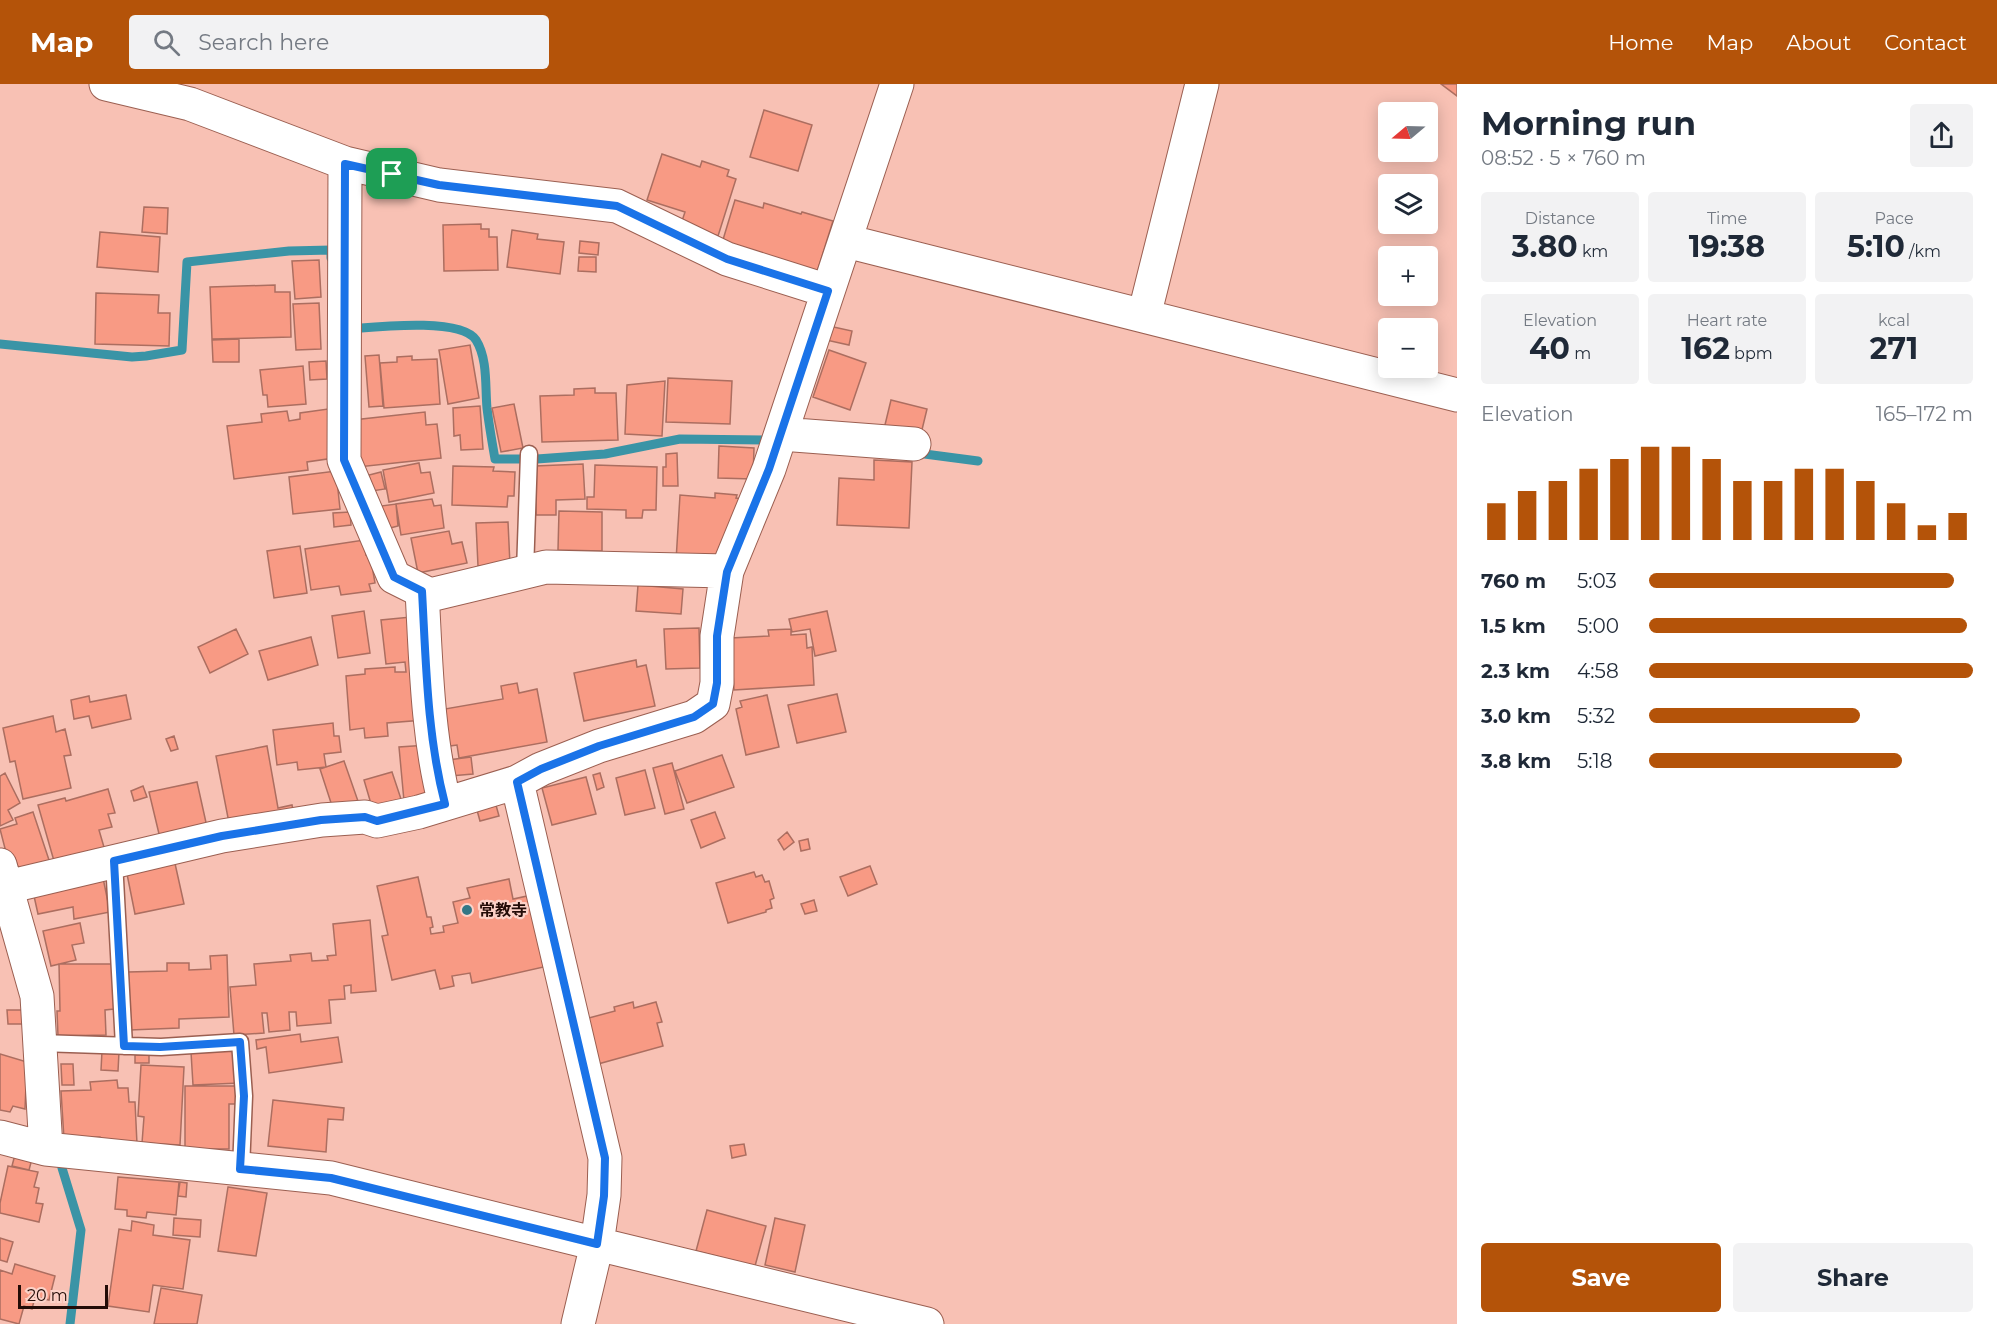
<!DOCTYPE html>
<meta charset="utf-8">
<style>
body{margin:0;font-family:Montserrat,"Noto Sans JP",sans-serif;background:#f2f2f3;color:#1f2937;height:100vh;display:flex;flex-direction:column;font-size:22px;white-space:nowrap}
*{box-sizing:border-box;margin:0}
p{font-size:20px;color:#747a83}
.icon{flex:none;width:33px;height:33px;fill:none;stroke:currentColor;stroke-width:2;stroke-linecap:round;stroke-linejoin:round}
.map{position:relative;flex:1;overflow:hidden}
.sheet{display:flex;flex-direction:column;background:#fff;width:540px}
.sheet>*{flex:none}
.needle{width:39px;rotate:251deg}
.fabs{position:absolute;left:1378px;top:18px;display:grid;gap:12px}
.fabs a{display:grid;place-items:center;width:60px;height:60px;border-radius:6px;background:#fff;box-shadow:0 3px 15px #0003;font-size:30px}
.scale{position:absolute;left:18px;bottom:15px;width:90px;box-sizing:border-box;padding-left:6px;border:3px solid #230c07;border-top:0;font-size:16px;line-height:21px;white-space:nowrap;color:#230c07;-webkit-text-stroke:4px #fcd2c8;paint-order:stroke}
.pin{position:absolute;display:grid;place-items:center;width:51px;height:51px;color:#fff;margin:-26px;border-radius:12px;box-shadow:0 3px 9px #0006}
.round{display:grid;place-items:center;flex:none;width:63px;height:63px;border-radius:6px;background:#f2f2f3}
.head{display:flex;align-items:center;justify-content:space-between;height:102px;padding:0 24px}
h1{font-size:33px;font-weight:700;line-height:45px}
.metrics{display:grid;grid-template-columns:repeat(3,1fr);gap:9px;height:102px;padding:6px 24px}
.metrics div{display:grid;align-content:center;border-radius:6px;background:#f2f2f3;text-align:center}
.metrics b{font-size:30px;font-weight:700}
.metrics small{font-size:16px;font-weight:400}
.metrics p{font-size:16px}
.chart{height:168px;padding:12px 24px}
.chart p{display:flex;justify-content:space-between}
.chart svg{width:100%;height:108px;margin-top:6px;stroke:#b45309;stroke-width:6}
.cta{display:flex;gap:12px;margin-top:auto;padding:12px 24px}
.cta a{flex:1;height:69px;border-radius:6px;background:#b45309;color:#fff;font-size:24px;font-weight:700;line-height:69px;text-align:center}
.cta a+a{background:#f2f2f3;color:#1f2937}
ul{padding:0 24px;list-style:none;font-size:20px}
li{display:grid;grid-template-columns:96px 72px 1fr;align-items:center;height:45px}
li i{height:15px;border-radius:8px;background:#b45309}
header{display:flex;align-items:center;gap:36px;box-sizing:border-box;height:84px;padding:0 30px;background:#b45309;color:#fff}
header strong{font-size:28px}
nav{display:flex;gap:33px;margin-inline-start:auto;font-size:21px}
.search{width:420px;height:54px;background:#f2f2f3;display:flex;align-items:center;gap:15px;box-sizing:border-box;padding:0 21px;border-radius:6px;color:#747a83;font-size:22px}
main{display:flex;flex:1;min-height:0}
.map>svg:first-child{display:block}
</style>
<header>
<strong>Map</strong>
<div class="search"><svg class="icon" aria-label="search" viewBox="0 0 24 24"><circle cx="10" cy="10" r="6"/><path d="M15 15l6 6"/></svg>Search here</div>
<nav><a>Home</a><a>Map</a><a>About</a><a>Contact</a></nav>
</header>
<main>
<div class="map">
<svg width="1457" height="1240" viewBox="0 0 1457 1240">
<rect width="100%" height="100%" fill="#f8c1b4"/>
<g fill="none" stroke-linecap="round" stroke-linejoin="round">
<!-- stream -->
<path stroke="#3a94a6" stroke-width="9" d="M350,245C375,243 461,233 476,256C488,275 485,303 487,324C489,341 492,358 495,375H537L605,370L680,355L771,356
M0,260L132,273L146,272L182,266L187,178L289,167L331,166V174
M917,369L978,377
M62,1073V1084L81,1146L70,1240"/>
</g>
<!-- building -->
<path fill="#f89a84" stroke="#ac6e60" stroke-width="1.5" d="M1441,0H1457V12Z
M764,26L812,41L798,87L750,73Z
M662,70L700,83L702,77L729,86L727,92L736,95L718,152L681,140L685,128L647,116Z
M735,116L763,124L764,119L801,130L802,128L833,137L817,188L722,159Z
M144,123L168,124L167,150L142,148Z
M481,140V145H489V153H497L498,186L444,187L443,141Z
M512,146L538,150L537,155L564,158L560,190L507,183Z
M100,148L160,153L158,188L97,183Z
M580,157L599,159L598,171L579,169Z
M579,173H596V188L578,187Z
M319,176L321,213L295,215L292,177Z
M275,201V208H290L291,253L212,255L210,203Z
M96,209L159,211L158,229H170L169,262L95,260Z
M319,219L321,265L296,266L293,220Z
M829,242L852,247L849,261L826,256Z
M239,255V278H213L212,256Z
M470,261L479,314L448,320L439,266Z
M829,266L866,279L850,326L813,313Z
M379,271L383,322L369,323L365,272Z
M412,272V276L437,275L440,320L384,324L380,279L397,278V273Z
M326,277L327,295L310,296L309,278Z
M303,282L306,320L268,323L267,311H263L260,286Z
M668,294L732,297L730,340L666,338Z
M665,297L662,352L625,350L627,301Z
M595,304V309H616L618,356L542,358L540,312L574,311V305Z
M891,316L927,325L920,354L884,345Z
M514,320L523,364L501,368L492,324Z
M480,322L483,365L461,366L460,351L454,352L453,324Z
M328,325L334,374L307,378L308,386L234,395L227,342L262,338L261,330L287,327L289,337L300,335V329Z
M425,328L426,341L437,340L441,374L358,383L353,336Z
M719,362L754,364L753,395L718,394Z
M677,369L678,402H663V383H666V370Z
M874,376L912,378L909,444L837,441L839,394L874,396Z
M419,379L421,389L430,388L434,409L389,418L383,386Z
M583,380L585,415L556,416V431H536L535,382Z
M595,381L657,383L656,426H643L642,434H626V426L587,425V413H594Z
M453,382L494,383L493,387L515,388L514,412H508L507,423L452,421Z
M336,387L340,425L293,430L289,393Z
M381,388L385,405L372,407L369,391Z
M715,409L737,411L736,414L744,415L727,463H719L718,471L676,477L680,411L715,414Z
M432,415L434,422L441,421L444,444L401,451L396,420Z
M396,420L398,442L390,444L381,422Z
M559,427L602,428V467L558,466Z
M350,428L351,441L334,443L333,429Z
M508,438L510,481L478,482L476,439Z
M449,447L452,460L462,458L467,479L418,489L411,454Z
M364,456L366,471L370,470L375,499L369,500L371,507L341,511L339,502L311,506L305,465Z
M300,462L307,509L274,514L267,467Z
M638,501L683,505L681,530L636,527Z
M364,527L370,569L338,574L332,532Z
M827,527L836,567L815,572L810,545L792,548L789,535Z
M411,533L424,636L387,639L388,652L365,654L364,644L350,646L346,592L365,590V585L395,583V588H406L405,578L386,580L381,536Z
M699,544L700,584L666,585L664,545Z
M236,545L248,570L210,589L198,563Z
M791,545V551L806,550L807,564L812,563L814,601L734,606L731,554L769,552L768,546Z
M311,553L318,581L268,596L259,567Z
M636,576L637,583L646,581L655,622L584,637L574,589Z
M517,599L519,609L537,605L547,658L459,674L457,661L450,662L452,674L439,626L503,615L501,602Z
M837,610L846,648L797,659L788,621Z
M126,611L131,635L92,644L89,632L74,635L71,616L89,612L90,618Z
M767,611L779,663L746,671L736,625L742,623L740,617Z
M53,632L56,648L65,645L71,671L64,672L71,704L23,715L15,677L10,678L3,644Z
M333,639L334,652H339L341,668L324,670L326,683L298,686L297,678L277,681L273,646Z
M174,652L178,665L171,667L166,655Z
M428,661L426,715L404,717L399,663Z
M267,662L278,724L292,721L294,731L230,744L216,672Z
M722,671L734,703L687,719L675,687Z
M471,673L473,690L450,692L448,676Z
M344,677L359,720L334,728L320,685Z
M672,679L684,725L665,730L653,684Z
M645,686L655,724L625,731L616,694Z
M392,688L403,721L374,730L364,696Z
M5,689L20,719L8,726L13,736L0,742V692Z
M600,689L604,703L597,706L593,691Z
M586,693L596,730L552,741L542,704Z
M197,698L207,743L160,754L149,708Z
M143,702L147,713L134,717L131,707Z
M108,705L115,729L108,730L112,743L99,746L106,770L56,784L38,721L65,714L66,717Z
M494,714L499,732L480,737L475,719Z
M33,728L51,782L21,792L15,774L8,776L0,745L17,740L15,734Z
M715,728L725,754L701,764L691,736Z
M787,748L794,758L784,766L778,756Z
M808,755L810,765L801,767L799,757Z
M174,775L184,820L135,830L126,785Z
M870,782L877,800L848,812L840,793Z
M754,788L756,793L762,791L765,798L769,797L774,814L770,816L772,824L766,826V828L728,839L716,799Z
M102,789L110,828L74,835L73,823L38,830L32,803Z
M418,793L427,833H431L433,843L430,844L431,850L444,848L443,842L458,839L453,818L470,814L467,804L509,795L513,815L532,811L548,882L472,899L470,889L452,892L454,902L440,905L435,886L392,896L382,852L388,851L377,802Z
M814,816L817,827L805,830L801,820Z
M370,836L376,907L351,909V901L344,902L345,915L329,916L331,939L297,942L296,928H289L290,946L269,948L267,929H262L264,949L234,951L230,903L256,901L254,880L291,877L290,871L311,869L312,877L328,876L327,872L336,871L333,840Z
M80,839L84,859L72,861L76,876L51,882L43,847Z
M227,871L229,933L179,935V944L130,946L128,888L167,887V879H189V886L211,885L210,872Z
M59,880H113L114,925L105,926L106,951L58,952L57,927H60Z
M633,918L634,924L656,918L662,938L657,939L663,962L598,980L585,935L615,927L614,923Z
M7,926H26V940H8Z
M300,950L301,958L338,953L342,978L269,989L266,963L257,965L256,956Z
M238,965L240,999L193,1001L191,968Z
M102,967L119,968L118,987L101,986Z
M0,970L27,978L25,1025L13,1022L10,1028L0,1026Z
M135,971H149V979H135Z
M61,980H73L74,1001H62Z
M141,981L184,983L180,1061L142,1059L144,1033L138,1032Z
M117,996L118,1004H128L129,1018H135L137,1060L101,1057L100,1053L64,1055L61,1007L91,1006L90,998Z
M185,1002H239V1020H229V1065H185Z
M273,1016L344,1024L343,1036L328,1035L326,1068L268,1062Z
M744,1060L746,1071L732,1074L730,1062Z
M17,1063L34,1067L29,1086L12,1082Z
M8,1082L38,1088L34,1103L39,1104L36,1119L43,1120L39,1138L0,1129V1119Z
M118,1093L179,1098L176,1131L147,1128L146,1134L127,1132V1126L115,1125Z
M180,1098L187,1099L186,1113L178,1112Z
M228,1103L267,1109L256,1172L218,1167Z
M707,1126L766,1142L755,1182L696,1167Z
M174,1134L201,1136L200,1153L173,1151Z
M775,1134L805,1141L795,1188L765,1181Z
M132,1137L154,1141L153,1151L190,1156L183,1205L153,1201L149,1228L108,1222L119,1145L131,1147Z
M0,1154L13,1158L7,1178L0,1176Z
M15,1180L55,1192L49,1216L35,1213L32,1225L24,1222L19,1240L0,1235V1186L12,1190Z
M161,1204L202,1211L197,1240H154Z"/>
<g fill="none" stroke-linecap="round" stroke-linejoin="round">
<!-- lane casing -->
<g stroke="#9b5f51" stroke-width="19">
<path id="lane" d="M525,488L529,370
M114,777L124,962
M40,959L161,963L240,958L244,1012L241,1085"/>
</g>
<!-- street casing -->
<g stroke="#9b5f51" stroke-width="35">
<path id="street" d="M106,0L190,20L345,79L439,101L617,122L727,175L828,207
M345,79L344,376L394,493L430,511L546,483L727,487
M846,157L1457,311
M1144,232L1202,0
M781,350L914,360
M422,507C426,578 427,651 445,720
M517,698L605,1074L604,1111L597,1160L578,1240
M0,781L37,912L46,1065
M0,802L7,803L222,752L322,736L365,733L377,737L419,728L517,698L541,685L599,662L694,633L713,620L717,599V552L727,487L769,385L897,0
M0,1053L46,1065L331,1094L597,1160L927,1240"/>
</g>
<!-- lane -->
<use href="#lane" stroke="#fff" stroke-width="16"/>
<!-- street -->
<use href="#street" stroke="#fff" stroke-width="33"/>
</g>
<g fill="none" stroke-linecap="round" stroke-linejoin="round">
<!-- route casing -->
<g stroke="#fff" stroke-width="12">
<path id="route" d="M345,80L439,101L617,122L727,175L828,207L769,385L727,488L717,552V599L713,620L694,633L599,662L541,685L517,698L605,1074L604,1112L597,1160L331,1094L240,1085L244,1012L240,958L160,963L124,962L114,777L222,752L321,736L365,733L377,737L445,720C427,651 426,578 422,507L394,493L344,376Z"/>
</g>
<!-- route -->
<use href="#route" stroke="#1a73e8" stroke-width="8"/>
</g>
<!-- markers -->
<circle fill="#337786" stroke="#fcd2c8" stroke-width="2" cx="467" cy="826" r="6"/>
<g text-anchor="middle" stroke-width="4.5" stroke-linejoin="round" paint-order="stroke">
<!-- poi labels -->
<g font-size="16" font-weight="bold" fill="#230c07" stroke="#fcd2c8" text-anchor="start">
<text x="479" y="832">常教寺</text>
</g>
</g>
</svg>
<div class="fabs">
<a><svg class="needle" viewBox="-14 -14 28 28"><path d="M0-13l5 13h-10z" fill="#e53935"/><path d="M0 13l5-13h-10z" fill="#747a83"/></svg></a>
<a><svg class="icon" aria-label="layers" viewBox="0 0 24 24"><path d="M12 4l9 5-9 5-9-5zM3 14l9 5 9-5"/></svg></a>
<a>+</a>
<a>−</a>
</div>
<div class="scale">20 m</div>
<div class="pin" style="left:392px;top:90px;background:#1e9e55"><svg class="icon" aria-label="arrive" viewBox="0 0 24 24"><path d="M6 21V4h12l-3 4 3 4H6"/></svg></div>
</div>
<section class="sheet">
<div class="head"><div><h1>Morning run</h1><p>08:52 · 5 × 760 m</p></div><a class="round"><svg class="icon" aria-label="share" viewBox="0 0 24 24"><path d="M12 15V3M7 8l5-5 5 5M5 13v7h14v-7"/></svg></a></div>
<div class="metrics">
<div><p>Distance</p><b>3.80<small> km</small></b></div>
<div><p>Time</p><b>19:38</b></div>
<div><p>Pace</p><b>5:10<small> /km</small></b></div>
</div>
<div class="metrics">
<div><p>Elevation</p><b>40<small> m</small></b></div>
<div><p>Heart rate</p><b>162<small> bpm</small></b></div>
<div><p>kcal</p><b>271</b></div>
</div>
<div class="chart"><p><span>Elevation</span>165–172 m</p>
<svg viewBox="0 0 160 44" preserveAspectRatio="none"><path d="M5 44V29M15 44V24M25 44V20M35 44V15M45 44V11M55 44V6M65 44V6M75 44V11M85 44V20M95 44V20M105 44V15M115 44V15M125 44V20M135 44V29M145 44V38M155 44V33"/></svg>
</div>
<ul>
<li><b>760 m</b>5:03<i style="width:94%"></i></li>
<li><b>1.5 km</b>5:00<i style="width:98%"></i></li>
<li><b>2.3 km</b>4:58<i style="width:100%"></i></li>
<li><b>3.0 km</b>5:32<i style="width:65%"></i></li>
<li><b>3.8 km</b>5:18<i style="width:78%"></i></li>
</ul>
<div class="cta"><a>Save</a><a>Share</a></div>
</section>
</main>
